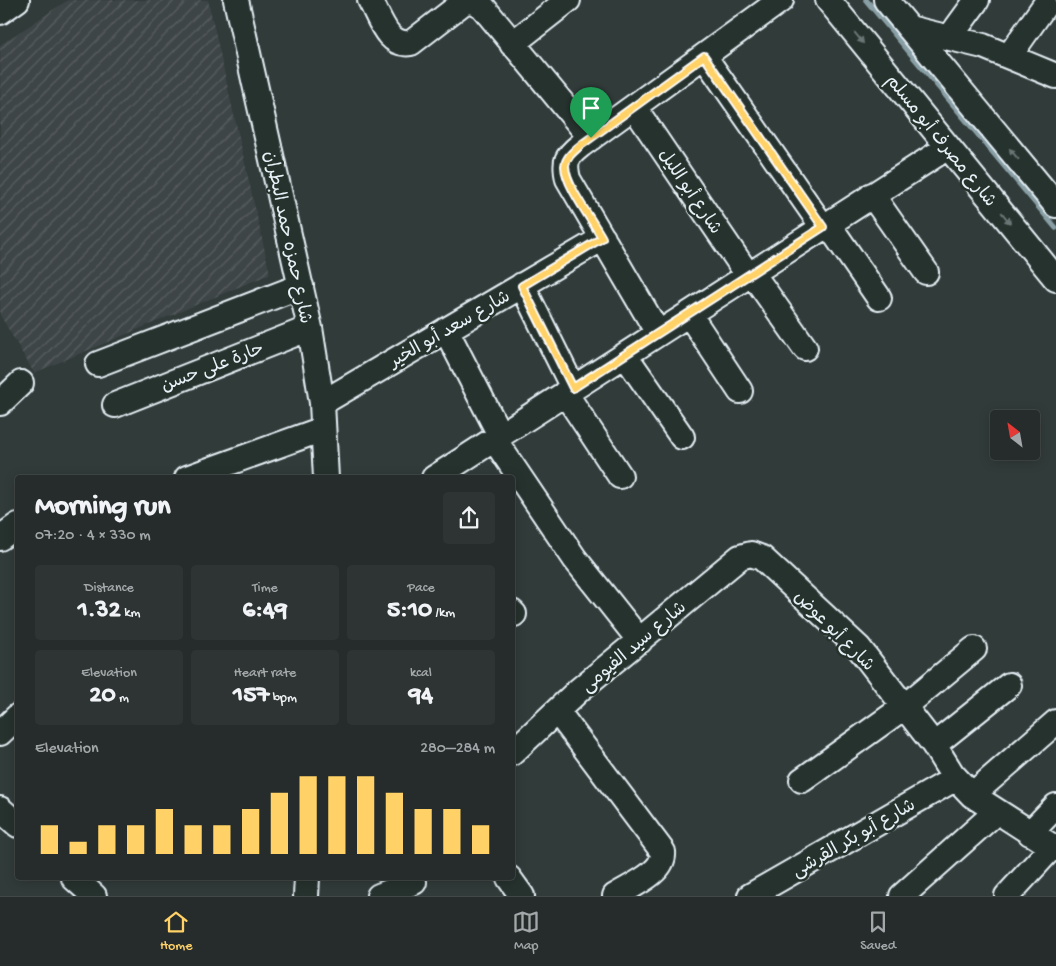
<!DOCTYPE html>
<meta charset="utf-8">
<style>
body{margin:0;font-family:"Gochi Hand","Playpen Sans Arabic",sans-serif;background:#2d3433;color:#f1f3f6;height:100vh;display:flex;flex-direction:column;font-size:19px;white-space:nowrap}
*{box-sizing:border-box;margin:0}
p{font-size:16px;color:#a3a7a9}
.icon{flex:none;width:28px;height:28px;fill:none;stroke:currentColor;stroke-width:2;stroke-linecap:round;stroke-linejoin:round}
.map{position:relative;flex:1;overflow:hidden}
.sheet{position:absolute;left:15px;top:475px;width:500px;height:405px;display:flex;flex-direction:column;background:#252c2b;border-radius:5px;box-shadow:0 2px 12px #0003,0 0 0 1px #424847}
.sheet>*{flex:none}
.needle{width:32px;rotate:329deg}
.tools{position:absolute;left:990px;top:410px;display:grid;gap:10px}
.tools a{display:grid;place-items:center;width:50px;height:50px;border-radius:5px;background:#252c2b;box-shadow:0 2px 12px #0003,0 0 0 1px #424847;font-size:25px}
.pin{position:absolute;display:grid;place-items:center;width:42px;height:42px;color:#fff;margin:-51px -21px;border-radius:50% 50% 50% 0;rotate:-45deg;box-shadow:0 0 5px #0007}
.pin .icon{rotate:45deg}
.round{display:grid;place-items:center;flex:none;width:52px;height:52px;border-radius:5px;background:#2d3433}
.overview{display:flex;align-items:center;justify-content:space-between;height:85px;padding:0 20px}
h1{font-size:28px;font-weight:700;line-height:38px}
.stats{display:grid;grid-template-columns:repeat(3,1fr);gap:8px;height:85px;padding:5px 20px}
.stats div{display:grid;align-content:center;border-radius:5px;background:#2d3433;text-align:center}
.stats b{font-size:25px;font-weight:700}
.stats small{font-size:14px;font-weight:400}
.stats p{font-size:14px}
.chart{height:140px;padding:10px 20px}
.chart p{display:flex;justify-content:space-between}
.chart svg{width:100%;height:90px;margin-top:5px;stroke:#ffd166;stroke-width:6}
.tabs{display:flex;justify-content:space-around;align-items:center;height:70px;border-top:1px solid #424847;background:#252c2b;font-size:14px;color:#a3a7a9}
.tabs a{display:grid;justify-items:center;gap:2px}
.tabs .on{color:#ffd166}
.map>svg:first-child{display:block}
</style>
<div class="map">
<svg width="1056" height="896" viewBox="0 0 1056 896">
<defs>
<pattern id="industrial-furrows" width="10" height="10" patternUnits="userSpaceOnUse" patternTransform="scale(1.25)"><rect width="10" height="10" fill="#3e4547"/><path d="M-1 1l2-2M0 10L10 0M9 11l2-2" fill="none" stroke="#5a6062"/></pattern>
</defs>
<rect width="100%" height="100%" fill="#313b39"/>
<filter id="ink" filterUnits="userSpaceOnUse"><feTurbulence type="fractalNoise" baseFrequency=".02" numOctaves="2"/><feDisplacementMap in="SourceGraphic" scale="10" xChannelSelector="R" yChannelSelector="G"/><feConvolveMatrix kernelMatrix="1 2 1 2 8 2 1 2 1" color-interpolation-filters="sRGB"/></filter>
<g filter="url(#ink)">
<!-- industrial -->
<path fill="url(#industrial-furrows)" d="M68,0H208L270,274L34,373L0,315V45Z"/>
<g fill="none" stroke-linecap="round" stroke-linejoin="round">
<!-- stream -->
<path stroke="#889fa5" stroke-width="5.5" d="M866,0L1056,228"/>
<!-- minor casing -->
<g stroke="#e8f1f8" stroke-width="28">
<path id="minor" d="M236,0L310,328L322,403L326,478
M370,0C380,18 387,47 411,43L464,2L470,0
M470,0L482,6L591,138
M828,0L1056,279
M886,0L1056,205
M0,12L17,0
M909,28L983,46L1056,76
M950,37L977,0
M512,44L568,0
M1010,55L1045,5
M704,56L823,227
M634,107L748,275
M872,195L926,272
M828,224L879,298
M752,273L805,348
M522,285L573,388
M689,314L740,391
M446,330L500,435
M658,333L568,179C564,161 566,157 581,145L781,0
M625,355L682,437
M98,364L301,286
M565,393L620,476
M0,403L21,383
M322,403L603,238
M115,405L310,328
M494,439L575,559L640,641
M187,478L323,429
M434,478L948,147
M0,538L18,525
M512,612L514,614
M557,711L663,852C665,873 630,886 615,896
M0,733L18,716
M934,745L1009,685
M512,753L579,690L740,557L751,554L762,558L859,648L934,745L952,774L972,795L1056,849
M802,780L904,707L974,649
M972,795L1056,722
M0,809L18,825
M1030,833L1056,806
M74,878L94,896
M509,878L522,896
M306,896L307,878
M379,896L414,882
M750,896L956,778
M902,896L996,812
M1007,896L1052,847"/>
</g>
<!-- minor -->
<use href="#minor" stroke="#26332d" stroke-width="24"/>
</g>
<!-- one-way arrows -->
<defs><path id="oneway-solid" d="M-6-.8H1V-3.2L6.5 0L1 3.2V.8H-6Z" transform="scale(1.25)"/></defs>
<g fill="#6a7674">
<use href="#oneway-solid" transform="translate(859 38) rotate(51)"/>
<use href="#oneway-solid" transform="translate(1014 154) rotate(-130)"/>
<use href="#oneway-solid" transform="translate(1006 218) rotate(51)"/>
</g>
</g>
<g fill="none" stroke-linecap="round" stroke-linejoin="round" filter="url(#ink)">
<!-- route casing -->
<g stroke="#fff" stroke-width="10">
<path id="route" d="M704,56L823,227L573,388L522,286L602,238C593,221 565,185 565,166C566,157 574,151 581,145Z"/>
</g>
<!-- route -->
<use href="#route" stroke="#ffd166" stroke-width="6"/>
</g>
<g text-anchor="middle" stroke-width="5" stroke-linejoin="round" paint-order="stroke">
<!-- street labels -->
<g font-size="18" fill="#e8f1f8" stroke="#26332d">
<text transform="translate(942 140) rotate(51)" y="6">شارع مصرف أبو مسلم</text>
<text transform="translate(691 191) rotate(56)" y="6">شارع أبو الليل</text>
<text transform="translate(289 237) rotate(78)" y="6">شارع حمزه حمد البطران</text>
<text transform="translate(449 328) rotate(-30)" y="6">شارع سعد أبو الخير</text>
<text transform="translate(212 366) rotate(-21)" y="6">حارة على حسن</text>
<text transform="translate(835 630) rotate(45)" y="6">شارع أبو عوض</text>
<text transform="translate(633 646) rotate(-40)" y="6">شارع سيد الفيومى</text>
<text transform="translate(853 837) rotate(-30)" y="6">شارع أبو بكر القرشى</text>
</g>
</g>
</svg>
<div class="tools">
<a><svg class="needle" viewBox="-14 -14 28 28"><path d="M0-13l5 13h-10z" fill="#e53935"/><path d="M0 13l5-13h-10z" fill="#a3a7a9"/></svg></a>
</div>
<div class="pin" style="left:591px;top:138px;background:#1e9e55"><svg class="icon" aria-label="arrive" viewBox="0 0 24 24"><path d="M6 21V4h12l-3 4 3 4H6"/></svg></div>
<section class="sheet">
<div class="overview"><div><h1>Morning run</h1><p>07:20 · 4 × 330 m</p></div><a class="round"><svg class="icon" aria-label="share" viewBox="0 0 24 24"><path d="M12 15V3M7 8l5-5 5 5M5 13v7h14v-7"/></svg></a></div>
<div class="stats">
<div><p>Distance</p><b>1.32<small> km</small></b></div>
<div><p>Time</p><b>6:49</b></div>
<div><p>Pace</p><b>5:10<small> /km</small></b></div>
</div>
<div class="stats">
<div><p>Elevation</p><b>20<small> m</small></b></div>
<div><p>Heart rate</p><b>157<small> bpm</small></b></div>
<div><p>kcal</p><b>94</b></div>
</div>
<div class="chart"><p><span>Elevation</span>280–284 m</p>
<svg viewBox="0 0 160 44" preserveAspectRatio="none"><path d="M5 44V30M15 44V38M25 44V30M35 44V30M45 44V22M55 44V30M65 44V30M75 44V22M85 44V14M95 44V6M105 44V6M115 44V6M125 44V14M135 44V22M145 44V22M155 44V30"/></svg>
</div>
</section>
</div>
<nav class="tabs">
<a class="on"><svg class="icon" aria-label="home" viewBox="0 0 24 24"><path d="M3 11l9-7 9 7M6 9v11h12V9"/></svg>Home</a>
<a><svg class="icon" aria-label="map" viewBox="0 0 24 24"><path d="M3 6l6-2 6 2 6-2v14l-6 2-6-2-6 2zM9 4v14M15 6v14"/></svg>Map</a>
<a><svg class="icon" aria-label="saved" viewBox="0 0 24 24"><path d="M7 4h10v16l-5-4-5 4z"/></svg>Saved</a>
</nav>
